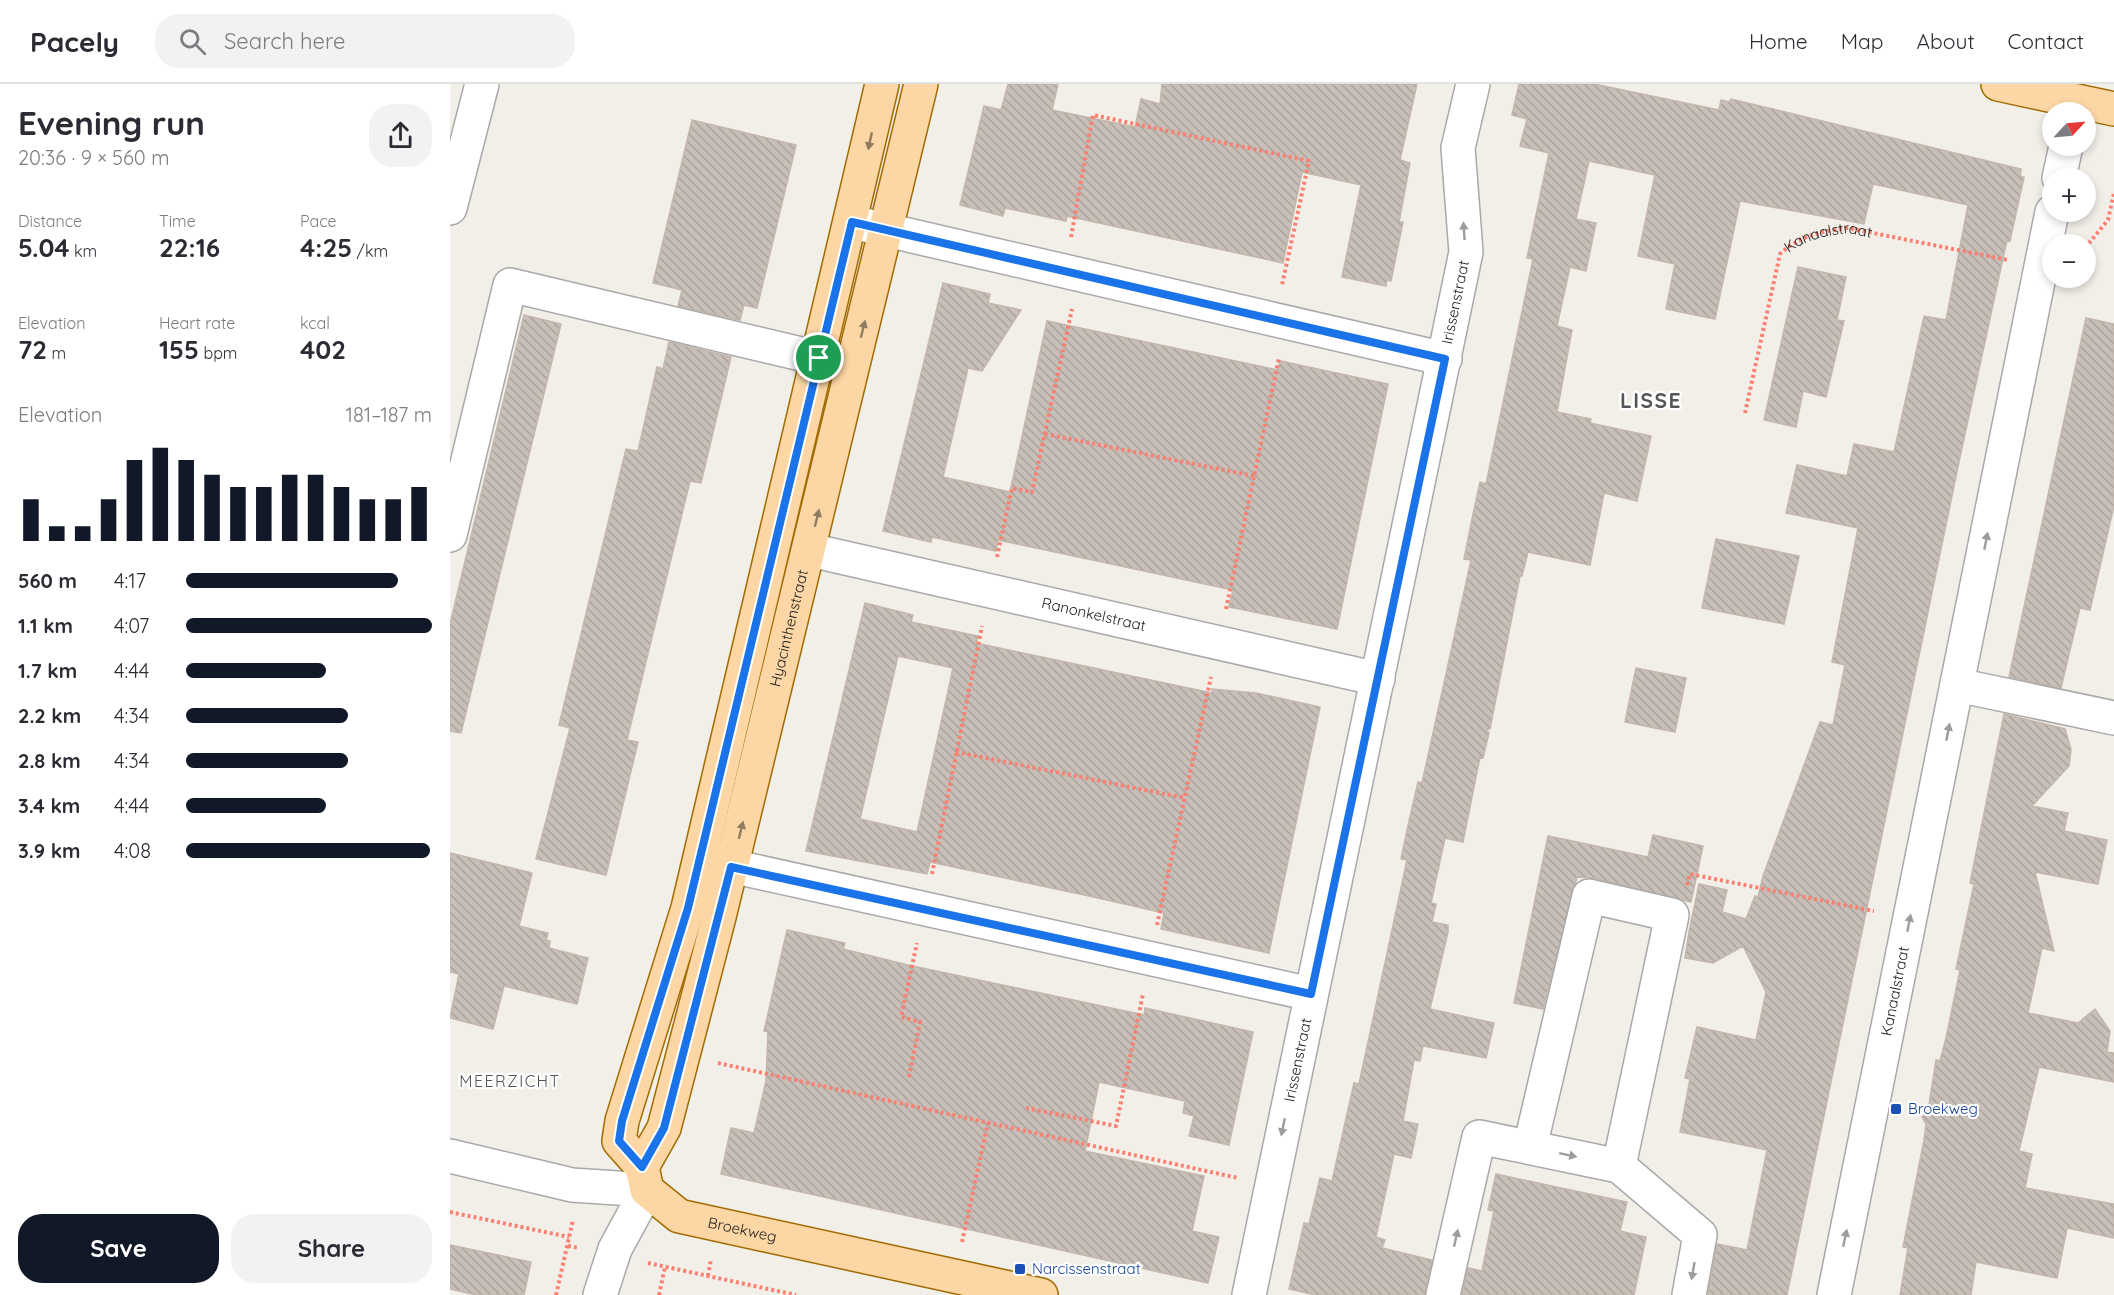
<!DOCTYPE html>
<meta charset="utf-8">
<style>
body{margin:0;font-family:Quicksand,sans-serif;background:#f2f2f3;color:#2b2b33;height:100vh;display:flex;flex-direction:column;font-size:22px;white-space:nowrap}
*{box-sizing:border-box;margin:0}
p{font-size:20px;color:#7c7c81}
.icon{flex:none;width:33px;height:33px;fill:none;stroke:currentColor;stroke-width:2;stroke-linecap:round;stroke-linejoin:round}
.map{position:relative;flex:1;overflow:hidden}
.panel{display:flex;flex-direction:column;background:#fff;width:450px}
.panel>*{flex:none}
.needle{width:39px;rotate:64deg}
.tools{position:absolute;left:1592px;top:18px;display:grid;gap:12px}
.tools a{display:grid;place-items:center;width:54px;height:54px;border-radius:50%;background:#fff;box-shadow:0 3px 9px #0003;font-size:30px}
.pin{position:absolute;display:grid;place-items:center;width:51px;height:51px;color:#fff;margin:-26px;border:3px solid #fff;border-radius:50%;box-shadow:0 2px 6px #0007}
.round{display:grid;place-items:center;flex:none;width:63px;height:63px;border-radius:24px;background:#f2f2f3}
.summary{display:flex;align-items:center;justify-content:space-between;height:102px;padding:0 18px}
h1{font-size:33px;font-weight:800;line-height:45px}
.stats{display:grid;grid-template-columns:repeat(3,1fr);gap:9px;height:102px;padding:6px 18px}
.stats div{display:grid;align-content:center}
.stats b{font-size:26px;font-weight:800}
.stats small{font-size:16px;font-weight:400}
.stats p{font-size:16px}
.chart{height:168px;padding:12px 18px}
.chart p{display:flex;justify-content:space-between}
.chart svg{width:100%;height:108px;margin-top:6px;stroke:#111827;stroke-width:6}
.action{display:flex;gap:12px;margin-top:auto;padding:12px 18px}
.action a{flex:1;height:69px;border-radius:24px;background:#111827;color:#fff;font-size:24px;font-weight:800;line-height:69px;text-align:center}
.action a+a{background:#f2f2f3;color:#2b2b33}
ul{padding:0 18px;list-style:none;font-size:20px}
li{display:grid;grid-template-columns:96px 72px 1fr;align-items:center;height:45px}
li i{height:15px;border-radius:8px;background:#111827}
header{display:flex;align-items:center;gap:36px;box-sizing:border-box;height:84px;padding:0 30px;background:#fff;border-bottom:2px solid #e1e1e2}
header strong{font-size:28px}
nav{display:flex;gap:33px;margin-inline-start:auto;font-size:21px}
.search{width:420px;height:54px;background:#f2f2f3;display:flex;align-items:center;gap:15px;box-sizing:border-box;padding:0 21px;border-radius:24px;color:#7c7c81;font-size:22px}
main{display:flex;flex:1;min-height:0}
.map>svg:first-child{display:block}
</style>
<header>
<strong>Pacely</strong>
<div class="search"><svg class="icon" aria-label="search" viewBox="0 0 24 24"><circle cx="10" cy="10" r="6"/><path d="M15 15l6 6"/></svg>Search here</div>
<nav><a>Home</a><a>Map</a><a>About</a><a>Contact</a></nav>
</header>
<main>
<section class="panel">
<div class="summary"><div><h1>Evening run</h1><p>20:36 · 9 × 560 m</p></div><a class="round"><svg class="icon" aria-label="share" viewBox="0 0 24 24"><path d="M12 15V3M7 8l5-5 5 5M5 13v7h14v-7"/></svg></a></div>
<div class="stats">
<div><p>Distance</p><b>5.04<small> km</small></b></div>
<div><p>Time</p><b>22:16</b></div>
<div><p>Pace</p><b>4:25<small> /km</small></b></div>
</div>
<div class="stats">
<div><p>Elevation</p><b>72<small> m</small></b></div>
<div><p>Heart rate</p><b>155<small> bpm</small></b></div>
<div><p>kcal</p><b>402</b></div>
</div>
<div class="chart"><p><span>Elevation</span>181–187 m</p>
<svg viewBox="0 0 160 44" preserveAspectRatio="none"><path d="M5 44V27M15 44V38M25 44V38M35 44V27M45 44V11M55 44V6M65 44V11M75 44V17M85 44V22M95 44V22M105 44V17M115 44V17M125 44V22M135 44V27M145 44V27M155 44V22"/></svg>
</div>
<ul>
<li><b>560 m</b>4:17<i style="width:86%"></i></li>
<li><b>1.1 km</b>4:07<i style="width:100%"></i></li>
<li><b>1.7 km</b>4:44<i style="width:57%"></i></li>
<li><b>2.2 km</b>4:34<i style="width:66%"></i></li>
<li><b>2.8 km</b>4:34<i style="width:66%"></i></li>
<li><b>3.4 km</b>4:44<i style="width:57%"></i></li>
<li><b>3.9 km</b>4:08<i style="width:99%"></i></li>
</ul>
<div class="action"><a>Save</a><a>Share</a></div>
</section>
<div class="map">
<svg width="1664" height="1211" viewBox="0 0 1664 1211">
<defs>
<pattern id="building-back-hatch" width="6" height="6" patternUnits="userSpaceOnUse" patternTransform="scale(1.5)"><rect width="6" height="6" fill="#c7bfb8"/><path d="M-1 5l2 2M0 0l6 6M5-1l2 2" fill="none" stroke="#aba49e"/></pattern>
</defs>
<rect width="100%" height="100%" fill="#f2efe9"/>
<!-- building -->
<path fill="url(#building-back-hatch)" stroke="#c4b6ab" stroke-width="1.5" fill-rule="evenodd" d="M558,0H608L602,26L685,43L691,15L710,20L712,0H967L950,76L960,79L949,138H953L941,197L937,196L936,202L892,193L911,101L852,88L833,179L617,132L616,137L555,124L553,132L510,121L534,22L551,26Z
M1069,0H1144L1269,26L1271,16L1279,18L1281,15L1571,85L1570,92L1574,93L1560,157L1557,156L1510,373L1337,1211H1258L1267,1160L1297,1166L1317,1066L1230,1048L1240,995L1235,994L1247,943L1306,956L1316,908L1293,862L1263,879L1235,874L1239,848L1249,800L1277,806L1272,828L1296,835L1305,812L1308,813L1313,792L1370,638L1383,641L1395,581L1382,578L1408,444L1336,429L1347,381L1397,392L1404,360L1444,368L1474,232L1496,236L1518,121L1423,100L1414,140L1290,117L1265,235L1216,225L1225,180L1188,172L1205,91L1139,77L1126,135L1146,139L1136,187L1120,183L1107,242L1122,246L1107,328L1141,335L1140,339L1201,352L1187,417L1154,409L1140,481L1078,468L1072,492H1070L1040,645H1036L1039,649L1033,674L1030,673L1013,758L995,754L981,819L986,820L982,838L998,841V848L980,925L1044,939L1036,974L973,962L970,977L964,976L953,1037L968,1040L961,1074L944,1070L926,1153L935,1156L932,1164L982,1176L975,1211H865L839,1205L854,1139L859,1140L870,1094L882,1097L904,999L909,1000L957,776L951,775L959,737L968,698L972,699L1021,476L1014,475L1022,435L1030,398L1036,400L1083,175L1077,174L1099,69L1070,62L1077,35L1062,31Z
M242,36L346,61L307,224L294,221L290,236L228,222L232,206L203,199Z
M1348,183L1396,193L1387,236L1394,237L1376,313L1353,307L1346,343L1314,336Z
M493,199L540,210L538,219L571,226L532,287L518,284L493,393L560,408L597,237L828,286L830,277L938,300L887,545L779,523L783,506L548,456L546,467L482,453L481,458L433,447Z
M74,231L111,240L11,649L0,647V540Z
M1636,234L1664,240V422L1640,526L1630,524L1611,604L1559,593Z
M219,258L281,273L251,399L240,397L177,656L188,658L156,791L86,775L120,644L109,641L176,365L188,367L207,283L213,285Z
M1266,455L1349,472L1334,540L1252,524Z
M415,519L463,531L461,538L528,552L526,559L762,609V605L806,609L870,623L819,869L711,845L714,829L639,812L480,778L477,790L356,767ZM448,572L503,584L467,748L410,735Z
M1186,584L1236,594L1225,648L1175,638Z
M1554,630L1615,645L1621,665L1619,682L1582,722L1618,729L1614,747L1657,756L1648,800L1585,788L1604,867L1592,864L1578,929L1628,939L1645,925L1660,947L1657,968L1664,969V998L1589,983L1569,1067L1582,1070L1575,1104L1664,1120V1154L1617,1144L1607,1194L1526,1178L1521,1211H1450L1458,1164L1453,1163L1474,1056L1476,1040L1472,1033L1478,1027L1486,976L1490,977L1496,954L1510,886L1506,885L1524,800L1520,799Z
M1203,751L1253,762L1241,818L1143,794L1127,793L1093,925L1064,919L1098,752L1198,773Z
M0,769L82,789L69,842L98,849L96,856L100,857L99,864L138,874L127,920L54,902L43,945L0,934L9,890L0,888Z
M337,846L395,859L393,865L458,881L694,931L695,924L803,948L779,1061L739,1052L744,1032L733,1029L735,1017L649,998L635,1067L754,1092L742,1147L769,1153L758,1199L271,1090L281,1044L304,1049L316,997L318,948L314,947Z
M1046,1090L1177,1118L1170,1147L1196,1153L1184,1211H1012L1018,1184L1032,1187L1044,1127L1038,1126Z
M0,1161L81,1178L74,1211H26L0,1205Z"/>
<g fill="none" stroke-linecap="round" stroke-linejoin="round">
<!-- minor casing -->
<g stroke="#a9a9a9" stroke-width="36">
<g id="minor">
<path d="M1609,94L1616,62"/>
<path d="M0,124L32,0"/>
<path d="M402,138L995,275"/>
<path d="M0,451L60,201L368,274"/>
<path id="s2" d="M360,466L928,595"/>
<path d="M1507,601L1664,634"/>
<path d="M254,776L861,910"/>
<path d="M1080,1063L1139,812L1222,831L1169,1082"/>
<path d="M0,1072L122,1101L197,1106L165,1165L150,1211"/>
<path id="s3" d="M799,1211L1016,168L1008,64L1023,0"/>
<path d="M993,1211L1029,1053L1169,1082L1250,1151L1239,1211"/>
<path id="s4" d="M1384,1211L1602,128"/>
</g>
</g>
<!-- major casing -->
<g stroke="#a06b00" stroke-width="36">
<g id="major">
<path id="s5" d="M432,0L238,824L172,1037L169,1057L192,1083L197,1106L229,1132L591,1211"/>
<path d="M1548,0L1664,25"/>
<path id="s6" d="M192,1083L214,1044L269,833L471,0"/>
</g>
</g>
<!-- path -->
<g stroke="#fa8072" stroke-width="4" stroke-dasharray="3 3" stroke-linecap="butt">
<path d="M621,153L643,31L859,77L832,201"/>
<path d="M1635,164L1658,136L1664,109"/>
<path id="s1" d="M1295,329L1330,170C1349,152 1372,147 1398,144L1558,176"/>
<path d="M595,350L804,392"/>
<path d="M547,473L562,404L582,408L622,225"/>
<path d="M776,525L829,274"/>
<path d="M506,668L735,714"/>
<path d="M482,790L532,542"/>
<path d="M1237,801L1240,790L1424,827"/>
<path d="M707,841L761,593"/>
<path d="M268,979L788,1094"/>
<path d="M459,993L470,938L451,933L467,859"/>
<path d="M576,1024L666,1042L693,910"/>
<path d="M0,1128L119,1153"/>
<path d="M512,1158L538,1039"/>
<path d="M118,1162L129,1164"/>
<path d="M198,1179L346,1211"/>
<path d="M258,1192L261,1175"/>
<path d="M106,1211L123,1136"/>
<path d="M209,1211L215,1183"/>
</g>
<!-- minor -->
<use href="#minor" stroke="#fff" stroke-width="33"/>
<!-- major -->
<use href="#major" stroke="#fcd6a4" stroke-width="33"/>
</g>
<!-- one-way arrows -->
<defs><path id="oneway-solid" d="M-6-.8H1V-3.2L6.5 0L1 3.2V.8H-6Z" transform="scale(1.5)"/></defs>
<g fill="#8f7c63">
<use href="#oneway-solid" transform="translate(420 57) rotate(102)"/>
<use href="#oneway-solid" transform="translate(413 245) rotate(-76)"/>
<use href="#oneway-solid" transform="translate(367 434) rotate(-76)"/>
<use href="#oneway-solid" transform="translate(291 746) rotate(-76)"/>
</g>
<g fill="#9c9c9c">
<use href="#oneway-solid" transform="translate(1014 147) rotate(-94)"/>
<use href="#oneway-solid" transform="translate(1536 457) rotate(-79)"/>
<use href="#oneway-solid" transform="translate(1498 648) rotate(-79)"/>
<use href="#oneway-solid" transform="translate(1459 839) rotate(-79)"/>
<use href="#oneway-solid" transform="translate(833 1043) rotate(102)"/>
<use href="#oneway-solid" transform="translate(1118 1071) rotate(12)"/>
<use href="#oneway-solid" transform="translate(1006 1154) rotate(-77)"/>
<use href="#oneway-solid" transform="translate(1395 1154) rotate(-78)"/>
<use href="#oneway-solid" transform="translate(1243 1187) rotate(100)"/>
</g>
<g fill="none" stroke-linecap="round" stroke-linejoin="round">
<!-- route casing -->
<g stroke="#fff" stroke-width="12">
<path id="route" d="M402,138L995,275L861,910L281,783L214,1044L192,1083L169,1057L172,1037L238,824Z"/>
</g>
<!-- route -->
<use href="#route" stroke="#1a73e8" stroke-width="8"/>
</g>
<!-- markers -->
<g fill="#1a4fb4" stroke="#fff" stroke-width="2">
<rect x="1440" y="1019" width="12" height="12" rx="3"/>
<rect x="564" y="1179" width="12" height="12" rx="3"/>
</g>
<g text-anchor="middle" stroke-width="4.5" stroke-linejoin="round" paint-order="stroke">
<!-- street labels -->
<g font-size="15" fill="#222" stroke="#fff">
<text dy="5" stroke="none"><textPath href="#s1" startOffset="216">Kanaalstraat</textPath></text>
<text dy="5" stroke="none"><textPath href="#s3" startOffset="1014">Irissenstraat</textPath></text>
<text dy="5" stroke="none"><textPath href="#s2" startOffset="291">Ranonkelstraat</textPath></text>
<text dy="5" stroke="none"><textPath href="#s6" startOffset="560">Hyacinthenstraat</textPath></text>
<text dy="5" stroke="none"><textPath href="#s4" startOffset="310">Kanaalstraat</textPath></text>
<text dy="5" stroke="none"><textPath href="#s3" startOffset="240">Irissenstraat</textPath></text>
<text dy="5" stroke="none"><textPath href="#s5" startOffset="1254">Broekweg</textPath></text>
</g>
<!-- transit labels -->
<g font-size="15" fill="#164399" stroke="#fff" text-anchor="start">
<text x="1458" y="1030">Broekweg</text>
<text x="582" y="1190">Narcissenstraat</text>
</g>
<!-- neighbourhood labels -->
<g font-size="16" letter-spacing="1.5" fill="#555" stroke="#fff">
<text x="60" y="1003">MEERZICHT</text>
</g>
<!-- district labels -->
<g font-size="21" font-weight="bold" letter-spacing="1.5" fill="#555" stroke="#fff">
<text x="1201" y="324">LISSE</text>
</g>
</g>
</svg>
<div class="tools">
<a><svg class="needle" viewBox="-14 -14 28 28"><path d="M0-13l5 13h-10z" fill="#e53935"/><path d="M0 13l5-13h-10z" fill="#7c7c81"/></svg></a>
<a>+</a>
<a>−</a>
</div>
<div class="pin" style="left:369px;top:274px;background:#1e9e55"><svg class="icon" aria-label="arrive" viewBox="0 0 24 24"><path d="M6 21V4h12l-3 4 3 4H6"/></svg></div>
</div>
</main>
